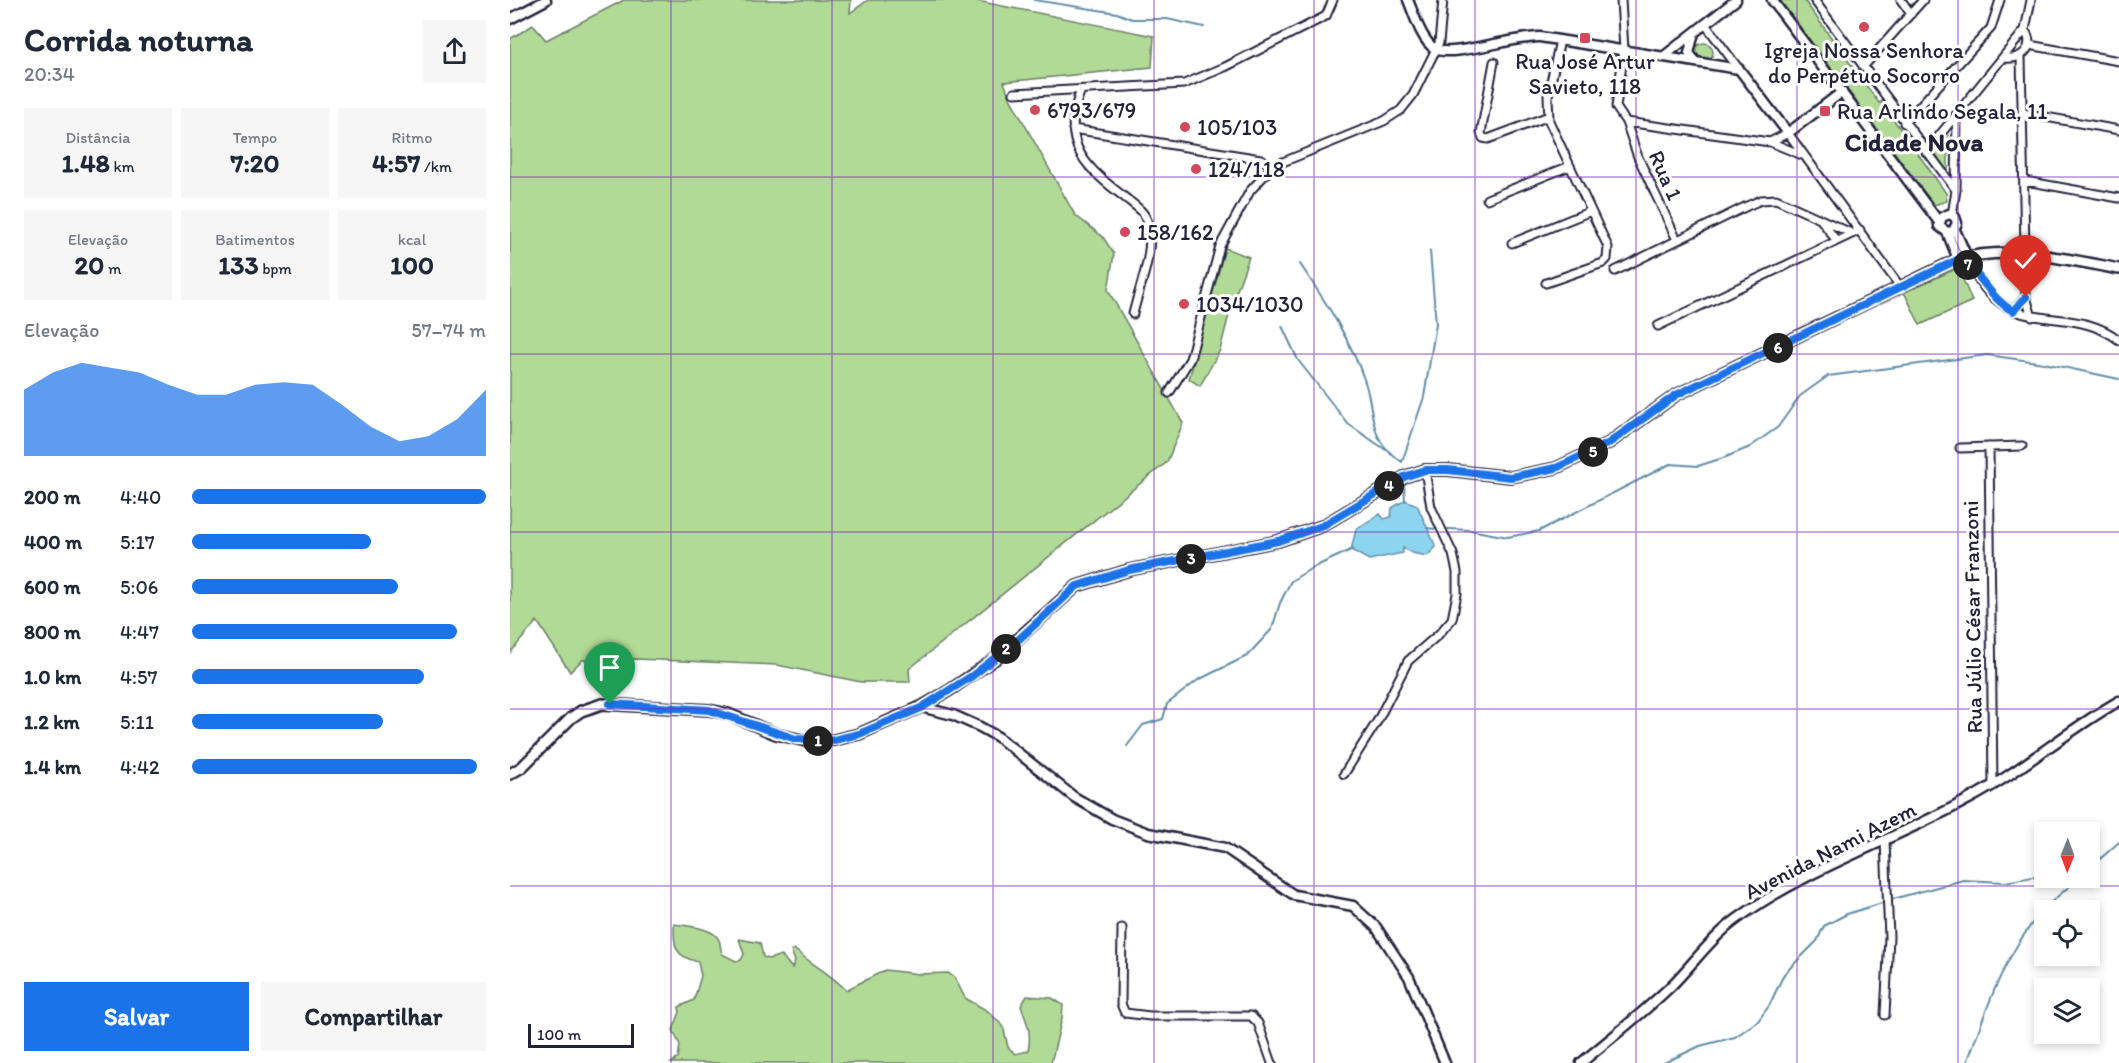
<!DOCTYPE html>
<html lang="pt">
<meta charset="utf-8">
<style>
body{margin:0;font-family:Itim,sans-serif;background:#f6f6f7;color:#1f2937;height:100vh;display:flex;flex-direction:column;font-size:22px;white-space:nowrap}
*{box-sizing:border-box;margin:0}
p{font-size:20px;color:#747a83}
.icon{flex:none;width:33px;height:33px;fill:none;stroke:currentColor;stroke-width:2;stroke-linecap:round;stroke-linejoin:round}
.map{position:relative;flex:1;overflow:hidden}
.side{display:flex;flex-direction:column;background:#fff;width:510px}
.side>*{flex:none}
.needle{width:39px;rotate:181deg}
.controls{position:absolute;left:1524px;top:822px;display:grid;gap:12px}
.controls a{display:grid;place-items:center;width:66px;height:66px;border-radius:0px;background:#fff;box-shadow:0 3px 9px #0003;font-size:30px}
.scale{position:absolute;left:18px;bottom:15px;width:106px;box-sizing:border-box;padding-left:6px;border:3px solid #22223b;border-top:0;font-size:16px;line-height:21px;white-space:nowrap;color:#22223b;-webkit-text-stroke:4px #fff;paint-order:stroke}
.pin{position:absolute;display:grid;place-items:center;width:51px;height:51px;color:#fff;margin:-62px -26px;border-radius:50% 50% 50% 0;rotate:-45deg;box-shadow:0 0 6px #0007}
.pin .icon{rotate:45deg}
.km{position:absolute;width:30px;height:30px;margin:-15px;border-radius:50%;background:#222;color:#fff;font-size:16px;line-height:30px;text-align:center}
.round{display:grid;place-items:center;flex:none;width:63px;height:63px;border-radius:0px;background:#f6f6f7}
.overview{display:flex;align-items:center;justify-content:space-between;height:102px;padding:0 24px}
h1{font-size:33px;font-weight:800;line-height:45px}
.metrics{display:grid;grid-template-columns:repeat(3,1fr);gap:9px;height:102px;padding:6px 24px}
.metrics div{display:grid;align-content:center;border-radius:0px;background:#f6f6f7;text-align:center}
.metrics b{font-size:26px;font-weight:800}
.metrics small{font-size:16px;font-weight:400}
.metrics p{font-size:16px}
.chart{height:168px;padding:12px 24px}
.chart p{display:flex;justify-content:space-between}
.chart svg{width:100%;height:108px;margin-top:6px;fill:#1a73e8;opacity:.7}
.action{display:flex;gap:12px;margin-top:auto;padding:12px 24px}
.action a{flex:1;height:69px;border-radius:0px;background:#1a73e8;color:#fff;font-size:24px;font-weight:800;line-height:69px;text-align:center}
.action a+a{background:#f6f6f7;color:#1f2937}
ul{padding:0 24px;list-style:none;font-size:20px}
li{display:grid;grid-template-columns:96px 72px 1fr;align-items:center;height:45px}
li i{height:15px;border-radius:8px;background:#1a73e8}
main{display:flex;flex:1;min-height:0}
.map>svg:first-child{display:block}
</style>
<main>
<section class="side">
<div class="overview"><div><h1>Corrida noturna</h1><p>20:34</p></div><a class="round"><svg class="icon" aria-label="share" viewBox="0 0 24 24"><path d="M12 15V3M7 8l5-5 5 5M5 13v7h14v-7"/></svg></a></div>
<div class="metrics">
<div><p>Distância</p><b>1.48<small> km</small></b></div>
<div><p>Tempo</p><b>7:20</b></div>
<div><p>Ritmo</p><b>4:57<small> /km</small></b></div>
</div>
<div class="metrics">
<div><p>Elevação</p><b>20<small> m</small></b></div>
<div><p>Batimentos</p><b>133<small> bpm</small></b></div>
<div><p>kcal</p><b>100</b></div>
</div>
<div class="chart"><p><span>Elevação</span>57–74 m</p>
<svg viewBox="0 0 160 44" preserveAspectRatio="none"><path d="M0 44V17L10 10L20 6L30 8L40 10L50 15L60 19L70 19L80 15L90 14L100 15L110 23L120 32L130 38L140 36L150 29L160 17V44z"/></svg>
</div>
<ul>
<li><b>200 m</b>4:40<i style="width:100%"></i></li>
<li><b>400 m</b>5:17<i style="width:61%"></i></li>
<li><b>600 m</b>5:06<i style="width:70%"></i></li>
<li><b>800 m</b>4:47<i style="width:90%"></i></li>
<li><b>1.0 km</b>4:57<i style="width:79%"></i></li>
<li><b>1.2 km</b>5:11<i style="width:65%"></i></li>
<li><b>1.4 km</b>4:42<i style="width:97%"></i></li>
</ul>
<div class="action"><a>Salvar</a><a>Compartilhar</a></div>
</section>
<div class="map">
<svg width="1609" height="1063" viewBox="0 0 1609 1063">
<rect width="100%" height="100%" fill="#fff"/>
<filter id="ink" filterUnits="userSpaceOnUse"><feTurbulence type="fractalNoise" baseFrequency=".0167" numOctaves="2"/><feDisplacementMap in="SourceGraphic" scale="12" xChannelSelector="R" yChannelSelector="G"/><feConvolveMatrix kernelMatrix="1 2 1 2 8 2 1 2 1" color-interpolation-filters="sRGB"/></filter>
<g filter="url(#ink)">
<!-- green -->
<path fill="#b1da96" stroke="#6a7e68" stroke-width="1.5" d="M114,0H341L340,13L358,0H462L644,36L642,67L494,82L500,98L565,215L593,237L604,254L598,290L673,423L657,462L399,669L400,682H351L267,665L126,659L72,660L60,672L27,621L0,653V39L23,25L36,40Z
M1270,0H1294L1369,103L1371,102L1436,193L1437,201L1424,205Z
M1185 52a9 9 0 1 1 18 0a9 9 0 1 1-18 0Z
M1438,136V172L1424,152Z
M715,248L739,257L721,307L710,350L690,386L679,379Z
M1448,268L1462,301L1410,325L1394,292Z
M164,924C175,926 204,927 209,940C211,944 210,949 212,954L226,961L231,960L234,954L229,939L250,943L253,957L259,959L271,955L282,968L285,961L281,951L284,949C301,964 321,974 336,990L375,970L409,974L438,973L445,978L455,998L478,1011L493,1026L498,1047L505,1054L518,1051C522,1032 517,1023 511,1006L517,996L542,998L553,1005L552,1018L541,1063H161L168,1058L170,1045L163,1030L170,1012L169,1007L184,1000L191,976L188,962C164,956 164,947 164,924Z"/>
<!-- water -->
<path fill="#8dd4ee" stroke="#628da6" stroke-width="1.5" d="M895,500L907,505L926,547L917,556L902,553L893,548V553L859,560L841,550L846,529L870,514L874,519L881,517L882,508Z"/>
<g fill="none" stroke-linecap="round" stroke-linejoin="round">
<!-- stream -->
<path stroke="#628da6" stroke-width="2" d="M524,0L607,13L622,19H657L694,27
M790,264C815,301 841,340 855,382C866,416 857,439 892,462L914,397L926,324L920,251
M772,326L788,360L838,424L876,450
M894,484L895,501
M917,528L925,529
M938,529L960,530L998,537L1029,531L1160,464L1188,466L1216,457L1240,447L1268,427L1290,396L1318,376L1477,355L1534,363L1609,379
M617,746L633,725L653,719L657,704L688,680L737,656L762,629L770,603L781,581L802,568L843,549
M1580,868L1609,842
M1383,899L1453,880L1495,882L1534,875
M1154,1063L1190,1046L1225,1037L1248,1021L1259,1006L1274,974L1307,941L1314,926L1337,914L1372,903
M1457,1063C1476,1009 1495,951 1535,908C1546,897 1558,888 1569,878"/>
<!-- minor casing -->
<g stroke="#22223b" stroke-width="11">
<path id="minor" d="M1111,0L1114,50L1106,107L1116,122L1128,157L1167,240
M1304,0L1446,190
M1391,0L1401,14
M1195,24L1229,69
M1519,45L1609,61
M1511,57L1516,297L1522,317
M1494,58C1511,60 1526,49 1515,30
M984,62L971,133L973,138L978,139L1039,116
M1353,67L1413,0
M571,90C548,146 578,169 618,200C627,207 636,213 638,224C645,252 629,287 623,314
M504,93L674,84L715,67L816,16L823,0
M1513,113L1609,130
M1116,122L1260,142L1292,155
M1394,123L1481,28L1490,0
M563,129L751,159L763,166
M1260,142L1278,133L1391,288
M1416,152L1515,30L1521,0
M1515,181L1609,198
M977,199L1060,166
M1442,215L1446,190L1447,115
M1311,220L1326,240
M1002,243L1081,211
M1457,257C1493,346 1556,299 1609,340
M1105,271L1237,206L1251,200L1266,199L1341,233
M1036,283L1093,263L1097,259L1098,247L1039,121L1038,96L1050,40
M1503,311L1516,297
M1148,326L1350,230
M659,393L680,359L710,246L740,191L763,166L874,121L891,110L903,95L929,43L933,0
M1479,447L1483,786
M1450,448L1512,446
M834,774L868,720L898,661L929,634L942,619L947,594V572L943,554L921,507L915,470
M1375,841L1379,937L1375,1015
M612,928L611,1004L615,1013L640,1016H741L748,1023L762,1063"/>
</g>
<!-- tertiary casing -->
<g stroke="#22223b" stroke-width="13">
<path id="tertiary" d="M898,0C904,14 911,40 925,49C940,58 1008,36 1030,37L1229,69L1278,133L1332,92
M1262,0L1429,222
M0,19L36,0
M1184,33L1179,53L1186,62
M1153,57L1226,0
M1445,230L1457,257
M1437,232L1443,231L1447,223L1445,217L1439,214L1432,217L1429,226L1437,232L1448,259
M411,707L443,715L470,727L488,737L564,797L602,819L638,833L715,848L784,895L843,906L866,927L899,977L935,1063
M1071,1063C1101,1038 1132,1014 1161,986C1183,964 1202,937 1227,919C1297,868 1382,841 1457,800C1512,771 1556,731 1609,701"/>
</g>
<!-- secondary casing -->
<g stroke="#22223b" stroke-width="14">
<path id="secondary" d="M0,774L12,767L61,718L71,711L92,704L199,710L218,714L266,734L296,741L324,740L349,734L411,707L440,690L485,659L567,586L619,570L768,541L812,526L894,477L915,470H938L1001,477L1046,468L1099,443L1166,395L1448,259C1501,245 1557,259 1609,269"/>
</g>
<!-- minor -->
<use href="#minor" stroke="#fff" stroke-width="7"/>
<!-- tertiary -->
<use href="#tertiary" stroke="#fff" stroke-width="8"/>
<!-- secondary -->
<use href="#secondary" stroke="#fff" stroke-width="9"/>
</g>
</g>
<g fill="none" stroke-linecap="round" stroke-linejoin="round" filter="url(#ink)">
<!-- route casing -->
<g stroke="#fff" stroke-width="12">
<path id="route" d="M100,704L199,710L286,739L324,740L349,734L411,708L462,676L508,640L567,586L619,570L768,541L812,526L894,477L915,470H938L1001,477L1046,468L1099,443L1166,395L1449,259C1471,272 1479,298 1503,311L1516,297"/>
</g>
<!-- route -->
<use href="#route" stroke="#1a73e8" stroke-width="8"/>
</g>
<!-- grid -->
<path fill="none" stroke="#7b2cbf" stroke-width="1.5" stroke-opacity="0.55" d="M161,0V1063M322,0V1063M483,0V1063M644,0V1063M804,0V1063M965,0V1063M1126,0V1063M1287,0V1063M1448,0V1063M0,177H1609M0,354H1609M0,532H1609M0,709H1609M0,886H1609"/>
<!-- markers -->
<g fill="#d1495b" stroke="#fff" stroke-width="2">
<circle cx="1354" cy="27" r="6"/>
<rect x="1069" y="32" width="12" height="12" rx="3"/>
<circle cx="525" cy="110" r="6"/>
<rect x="1309" y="105" width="12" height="12" rx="3"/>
<circle cx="675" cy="127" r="6"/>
<circle cx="686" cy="169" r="6"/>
<circle cx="615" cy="232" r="6"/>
<circle cx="674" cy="304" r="6"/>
</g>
<g text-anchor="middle" stroke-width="6" stroke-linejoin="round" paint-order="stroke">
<!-- poi labels -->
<g font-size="22" fill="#22223b" stroke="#fff" text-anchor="start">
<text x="1354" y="58" text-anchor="middle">Igreja Nossa Senhora<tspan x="1354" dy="25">do Perpétuo Socorro</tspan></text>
<text x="1075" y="69" text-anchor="middle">Rua José Artur<tspan x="1075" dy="25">Savieto, 118</tspan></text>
<text x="537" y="118">6793/679</text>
<text x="1327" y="119">Rua Arlindo Segala, 11</text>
<text x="687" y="135">105/103</text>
<text x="698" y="177">124/118</text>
<text x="627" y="240">158/162</text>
<text x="686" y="312">1034/1030</text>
</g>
<!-- street labels -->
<g font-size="22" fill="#22223b" stroke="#fff">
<text transform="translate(1156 175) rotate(66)" y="8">Rua 1</text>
<text transform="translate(1462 617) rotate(-91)" y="8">Rua Júlio César Franzoni</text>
<text transform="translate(1320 850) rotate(-27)" y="8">Avenida Nami Azem</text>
</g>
<!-- quarter labels -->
<g font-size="26" font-weight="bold" fill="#22223b" stroke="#fff">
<text x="1404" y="151">Cidade Nova</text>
</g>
</g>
</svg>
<div class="controls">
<a><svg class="needle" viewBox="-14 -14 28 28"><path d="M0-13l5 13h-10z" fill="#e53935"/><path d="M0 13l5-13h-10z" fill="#747a83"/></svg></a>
<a><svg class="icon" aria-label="locate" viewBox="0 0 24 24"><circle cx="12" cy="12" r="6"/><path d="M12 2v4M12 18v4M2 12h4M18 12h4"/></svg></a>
<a><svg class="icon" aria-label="layers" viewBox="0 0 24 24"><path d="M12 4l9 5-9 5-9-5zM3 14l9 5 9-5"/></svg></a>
</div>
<div class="scale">100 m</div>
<div class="pin" style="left:100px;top:704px;background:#1e9e55"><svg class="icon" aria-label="arrive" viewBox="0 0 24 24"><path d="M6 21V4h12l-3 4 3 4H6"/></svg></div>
<div class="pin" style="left:1516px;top:297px;background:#d93025"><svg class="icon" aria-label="check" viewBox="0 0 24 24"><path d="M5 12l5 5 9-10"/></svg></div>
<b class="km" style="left:308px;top:741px">1</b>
<b class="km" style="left:496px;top:649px">2</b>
<b class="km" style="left:681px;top:559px">3</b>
<b class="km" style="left:879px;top:486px">4</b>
<b class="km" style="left:1083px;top:452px">5</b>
<b class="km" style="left:1268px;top:348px">6</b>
<b class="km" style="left:1458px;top:265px">7</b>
</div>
</main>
